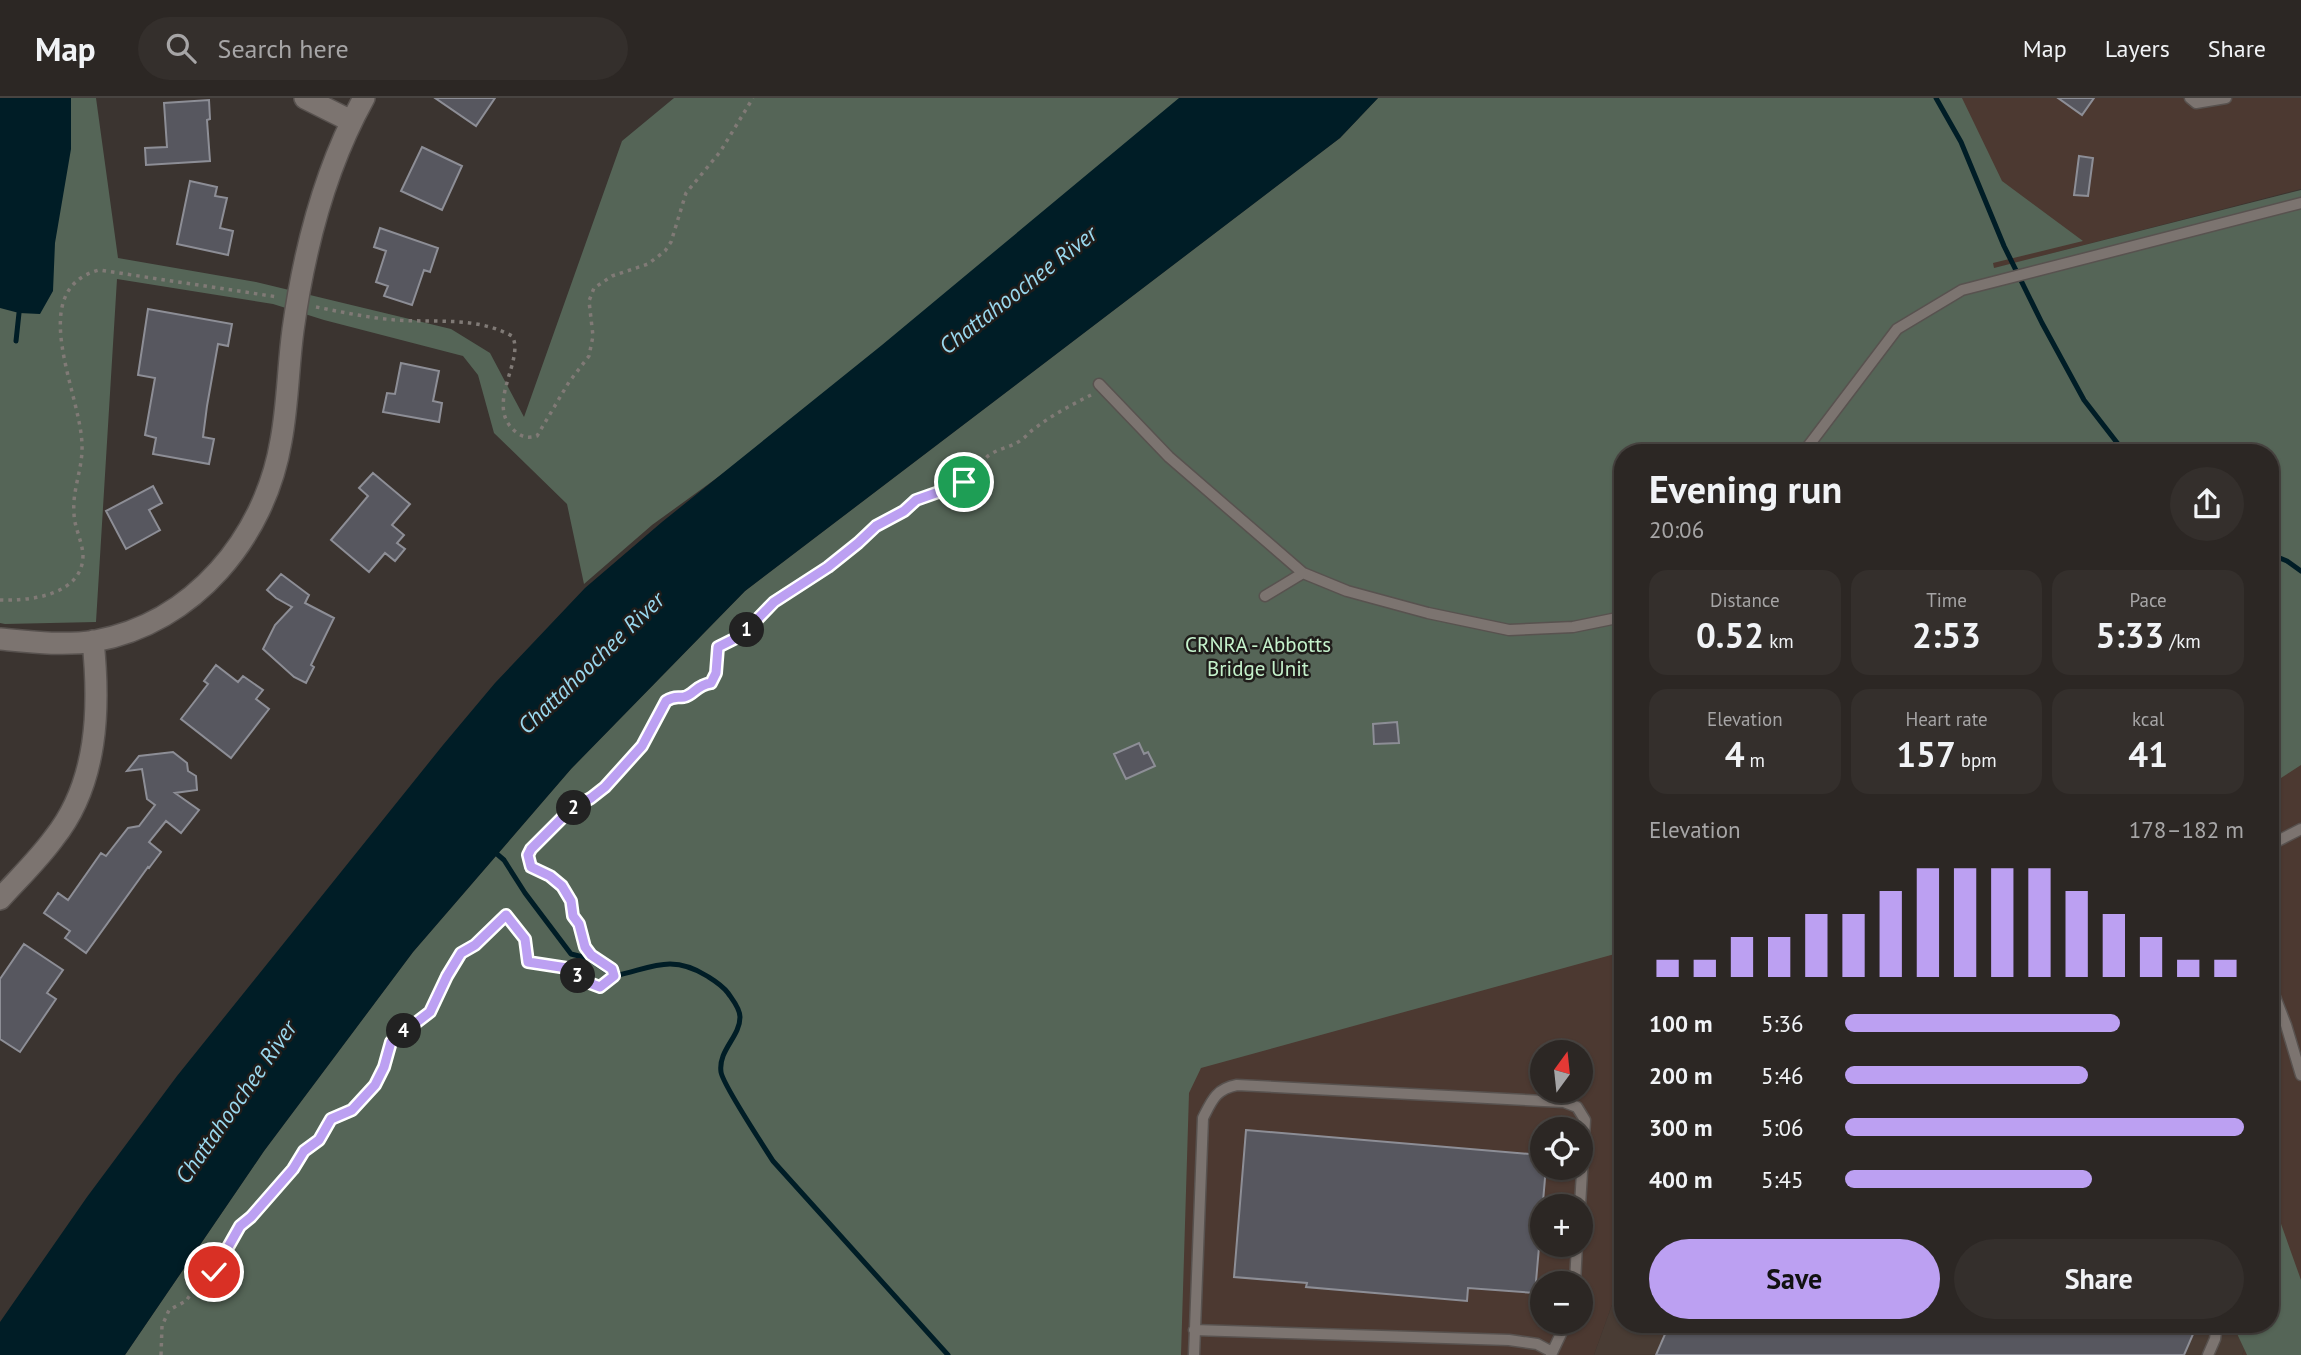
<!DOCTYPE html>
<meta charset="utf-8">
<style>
body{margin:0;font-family:"PT Sans",sans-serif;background:#342f2c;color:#f1f3f6;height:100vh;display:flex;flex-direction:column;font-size:26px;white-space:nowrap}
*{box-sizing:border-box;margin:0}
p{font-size:23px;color:#a6a5a6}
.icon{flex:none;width:38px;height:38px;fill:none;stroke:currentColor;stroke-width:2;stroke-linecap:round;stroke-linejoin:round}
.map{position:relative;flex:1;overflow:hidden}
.details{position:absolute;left:1614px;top:346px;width:665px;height:889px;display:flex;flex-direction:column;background:#2c2724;border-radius:28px;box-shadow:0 2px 5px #0004,0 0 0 2px #484441}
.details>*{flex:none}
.needle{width:46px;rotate:15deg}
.fabs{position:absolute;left:1530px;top:942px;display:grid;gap:14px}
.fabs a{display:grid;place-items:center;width:63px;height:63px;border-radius:50%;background:#2c2724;box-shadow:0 2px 5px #0004,0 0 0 2px #484441;font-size:35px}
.pin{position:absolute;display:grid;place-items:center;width:60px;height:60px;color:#fff;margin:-30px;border:4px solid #fff;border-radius:50%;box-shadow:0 2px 7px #0007}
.km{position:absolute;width:35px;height:35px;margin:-18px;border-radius:50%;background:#222;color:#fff;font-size:19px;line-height:35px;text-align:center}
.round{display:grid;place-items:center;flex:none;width:74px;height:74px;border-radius:37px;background:#342f2c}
.overview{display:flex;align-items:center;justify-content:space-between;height:119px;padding:0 35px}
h1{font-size:38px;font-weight:700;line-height:52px}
.figures{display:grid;grid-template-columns:repeat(3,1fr);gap:10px;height:119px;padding:7px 35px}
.figures div{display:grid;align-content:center;border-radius:18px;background:#342f2c;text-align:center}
.figures b{font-size:35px;font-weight:700}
.figures small{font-size:19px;font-weight:400}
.figures p{font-size:19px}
.chart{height:196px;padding:14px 35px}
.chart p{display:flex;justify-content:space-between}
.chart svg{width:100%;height:126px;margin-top:7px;stroke:#bca0f2;stroke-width:6}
.cta{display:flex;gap:14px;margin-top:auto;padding:14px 35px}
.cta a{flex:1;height:80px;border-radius:42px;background:#bca0f2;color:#111;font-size:28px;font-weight:700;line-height:80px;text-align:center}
.cta a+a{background:#342f2c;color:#f1f3f6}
ul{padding:0 35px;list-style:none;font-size:23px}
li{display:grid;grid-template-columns:112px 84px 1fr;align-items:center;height:52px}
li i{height:18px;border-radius:9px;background:#bca0f2}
header{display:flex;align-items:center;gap:42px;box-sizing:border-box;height:98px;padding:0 35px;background:#2c2724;border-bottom:2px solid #484441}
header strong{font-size:33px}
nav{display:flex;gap:38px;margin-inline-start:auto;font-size:24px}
.search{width:490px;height:63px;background:#342f2c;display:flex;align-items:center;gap:18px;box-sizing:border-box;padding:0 24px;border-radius:38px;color:#a6a5a6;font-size:26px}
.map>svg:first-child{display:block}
</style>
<header>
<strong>Map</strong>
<div class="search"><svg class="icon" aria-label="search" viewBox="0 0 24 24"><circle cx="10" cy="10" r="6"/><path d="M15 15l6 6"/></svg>Search here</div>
<nav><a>Map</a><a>Layers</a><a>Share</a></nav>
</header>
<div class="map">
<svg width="2301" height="1257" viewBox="0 0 2301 1257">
<rect width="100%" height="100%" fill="#3b3430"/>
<!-- commercial -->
<path fill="#4c3931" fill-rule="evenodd" d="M1947,0H2301V91L1991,171Z
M2301,666V1257H2242L2254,1227H2270V686Z
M1622,833V1179L1594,1257H1119L1051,998ZM1542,954H1580V992H1542ZM1542,1031H1580V1069H1542ZM1542,1108H1580V1146H1542ZM1542,1185H1580V1223H1542Z"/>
<!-- built -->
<path fill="#493c34" d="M1622,1179V1227H2254L2242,1257H1594Z"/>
<!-- green -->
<path fill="#556557" d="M0,0H96L118,160L256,184L451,231L490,255L524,319L622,43L674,0H1189L848,285L652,427L584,486L567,406L494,335L478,277L463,258L324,222L273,206L117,181L96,524L5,526L0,525Z
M1378,0H1962L2002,83L2083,143L1993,165L1994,170L2301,92V667L2270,687V355H1622V854L1201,970L1189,995L1181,1257H125L264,1053L413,854L571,671L745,493L1340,40Z
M2270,1095L2301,1182V1257H2247L2233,1227H2270Z"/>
<!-- water -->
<path fill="#001d26" d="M0,0H71V51L55,145L53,193L40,216L19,215L0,210Z
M1179,0H1378L1340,40L745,493L571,671L413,854L264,1053L125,1257H0V1224L87,1099L177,978L443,647L495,585L585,490L662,424L882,247Z"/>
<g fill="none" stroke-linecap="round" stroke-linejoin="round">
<!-- stream -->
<path stroke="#001d26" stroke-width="5" d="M1936,0L1961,44L2004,148L2042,225L2084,302L2125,355
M16,243L19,215
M2270,456L2287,463L2301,473
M497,756L504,762L525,795L571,856L587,860L614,878C650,871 670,855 707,878C715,883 722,887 728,895C732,901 740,910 740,919C740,939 718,952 721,974C723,987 763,1047 773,1063L948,1257"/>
</g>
<!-- building -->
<path fill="#57575f" stroke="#8d8e96" stroke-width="2" d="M435,0H495L476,28Z
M2058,0H2094L2082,17Z
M209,2L210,21L207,22L210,63L146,67L145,50L167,49L164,5Z
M422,49L462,68L442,112L401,93Z
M2079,58L2093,60L2088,98L2074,97Z
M190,83L217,89L215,98L227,100L220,130L233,133L228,157L177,146Z
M380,130L438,150L430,174L424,172L412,207L384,198L388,188L376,184L386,153L374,149Z
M148,211L232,226L228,248L218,246L207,308L203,339L214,341L209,366L153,356L156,340L145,337L155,280L138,277Z
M401,265L439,273L433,303L442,305L439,324L383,314L387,295L395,296Z
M373,375L410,406L392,427L404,437L397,445L405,451L395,463L385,455L369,474L331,442L368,398L359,390Z
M153,388L162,405L149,412L160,432L126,451L106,413Z
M281,476L309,497L305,505L334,520L311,567L314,569L306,585L294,579L263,551L275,527L292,509L276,500L267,492Z
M216,567L238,584L243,578L263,592L256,601L269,611L231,660L181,621L208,586L204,583Z
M1397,624L1399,645L1374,646L1373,626Z
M1139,645L1144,656L1148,654L1155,668L1126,681L1114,656Z
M173,654L187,665L188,673L196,678L197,692L175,695L199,712L181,735L166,723L149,744L161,754L149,770L148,769L86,855L65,840L70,833L44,815L58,795L68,802L101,755L106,758L128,730L139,728L155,707L147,701L142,671L127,673L139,658Z
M24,846L63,872L47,895L56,901L20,954L0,941V881Z
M1246,1032L1542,1057V1069H1546L1535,1195L1468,1190L1467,1203L1306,1189L1307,1185L1234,1179Z
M1669,1227H2197L2184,1257H1656Z"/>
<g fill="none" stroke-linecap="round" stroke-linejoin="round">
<!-- lane casing -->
<g stroke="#58524f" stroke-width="13">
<path id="lane" d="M2190,0L2196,5L2226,0
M1099,286L1169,359L1303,475L1347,493L1428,515L1509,532L1573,529L1622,519
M1803,355L1897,231L1962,192L2301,105
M1265,498L1303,475
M2270,747L2301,731
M2270,886L2286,927L2301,977
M1575,1185L1577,1146
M1194,1232L1509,1242L1537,1246L1552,1254
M1194,1257L1203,1020C1212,1002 1216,991 1237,987L1564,1004L1577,1009L1585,1022L1580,1108
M1551,1257L1567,1223
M2208,1257L2215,1241L2217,1227"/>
</g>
<!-- street casing -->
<g stroke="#58524f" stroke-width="24">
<path id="street" d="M305,0L351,23
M0,541C31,544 64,548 95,543C194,525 265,439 281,343C288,306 288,269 293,232C304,152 325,70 364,0
M0,801C18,781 38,762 54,740C98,685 100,610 93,543"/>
</g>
<!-- path -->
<path stroke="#807a76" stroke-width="3.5" stroke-dasharray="3.5 5" stroke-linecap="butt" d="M316,209C342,214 369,220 396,222C437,225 475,218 512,238C526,261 483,308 516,334C523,340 529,340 537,338L569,284L589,258L593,238L589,203L594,190L612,178L648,166L665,153L671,144L686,95L720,54L753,0
M0,502C31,503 83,497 83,457C82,442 74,429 74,415C72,392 83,370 82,347C81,295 24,192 99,172L278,199
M161,1257L162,1228L169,1212L186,1203L197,1187L214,1174L240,1128L251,1120L293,1071L304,1053L319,1042L331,1021L352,1012L375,987L384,969L391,944L431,914L462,855L475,847L495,824L506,817L525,841L528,864L567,870L584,883L600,889L615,875L591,857L585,850L579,826L573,818L571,803L558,784L531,769L528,757L560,721L605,689L634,657L649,638L666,603L672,599H685L698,588L711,585L716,575L718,549L742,537L774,504L828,469L858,445L876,428L904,413L916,402L950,390L956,383C986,386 972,367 991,356C1000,350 1012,349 1021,342C1026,339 1029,334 1034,331C1052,317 1071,307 1091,297"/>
<!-- lane -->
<use href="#lane" stroke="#7c7470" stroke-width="10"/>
<!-- street -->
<use href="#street" stroke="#7c7470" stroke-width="21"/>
</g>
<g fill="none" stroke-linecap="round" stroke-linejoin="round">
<!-- route casing -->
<g stroke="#fff" stroke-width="14">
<path id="route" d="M214,1174L240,1128L251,1119L293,1071L304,1053L319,1042L331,1021L352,1012L375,987L384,969L391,944L430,914L447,878L461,855L475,847L506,817L525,841L528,864L567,870L584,883L600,889L614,878L612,871L591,857L585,849L579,826L573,818L571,803L562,788L550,778L531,769L528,757L531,751L571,711L591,700L605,689L642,648L666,603C674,598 676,600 684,599C694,597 696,587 711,585L716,575L718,549L742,537L774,504L828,469L858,445L876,428L904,413L916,402L950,390L956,383L964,384"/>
</g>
<!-- route -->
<use href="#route" stroke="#bca0f2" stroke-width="9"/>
</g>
<g text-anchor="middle" stroke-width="5" stroke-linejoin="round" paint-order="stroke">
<!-- park labels -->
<g font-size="21" fill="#c5f2cc" stroke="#201d1b">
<text x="1258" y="554">CRNRA - Abbotts<tspan x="1258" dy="24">Bridge Unit</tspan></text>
</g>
<!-- water labels -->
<g font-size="23" font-style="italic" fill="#9ad8ee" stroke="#201d1b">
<text transform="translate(1018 192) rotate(-38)" y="8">Chattahoochee River</text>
<text transform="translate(591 565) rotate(-44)" y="8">Chattahoochee River</text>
<text transform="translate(236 1004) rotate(-55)" y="8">Chattahoochee River</text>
</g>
</g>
</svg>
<div class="fabs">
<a><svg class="needle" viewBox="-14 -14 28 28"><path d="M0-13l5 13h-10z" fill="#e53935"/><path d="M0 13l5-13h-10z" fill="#a6a5a6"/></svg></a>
<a><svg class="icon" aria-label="locate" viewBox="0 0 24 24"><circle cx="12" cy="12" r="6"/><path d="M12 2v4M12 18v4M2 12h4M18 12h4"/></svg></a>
<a>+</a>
<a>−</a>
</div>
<div class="pin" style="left:964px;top:384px;background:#1e9e55"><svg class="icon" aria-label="arrive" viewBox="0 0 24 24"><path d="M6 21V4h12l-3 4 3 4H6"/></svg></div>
<div class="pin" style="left:214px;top:1174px;background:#d93025"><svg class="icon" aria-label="check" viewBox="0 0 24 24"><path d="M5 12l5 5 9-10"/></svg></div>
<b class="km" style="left:747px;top:532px">1</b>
<b class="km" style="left:574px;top:710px">2</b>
<b class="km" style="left:578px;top:878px">3</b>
<b class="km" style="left:404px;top:933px">4</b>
<section class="details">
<div class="overview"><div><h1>Evening run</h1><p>20:06</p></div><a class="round"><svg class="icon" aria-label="share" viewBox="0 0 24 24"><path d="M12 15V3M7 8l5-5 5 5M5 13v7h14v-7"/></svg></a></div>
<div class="figures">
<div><p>Distance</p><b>0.52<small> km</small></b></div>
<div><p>Time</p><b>2:53</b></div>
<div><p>Pace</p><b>5:33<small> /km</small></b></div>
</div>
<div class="figures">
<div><p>Elevation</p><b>4<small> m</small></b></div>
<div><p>Heart rate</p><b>157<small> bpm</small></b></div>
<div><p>kcal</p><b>41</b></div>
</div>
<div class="chart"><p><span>Elevation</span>178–182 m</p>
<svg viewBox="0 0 160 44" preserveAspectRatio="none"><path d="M5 44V38M15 44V38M25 44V30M35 44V30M45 44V22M55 44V22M65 44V14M75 44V6M85 44V6M95 44V6M105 44V6M115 44V14M125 44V22M135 44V30M145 44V38M155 44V38"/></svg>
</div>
<ul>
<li><b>100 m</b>5:36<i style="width:69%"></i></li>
<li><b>200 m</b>5:46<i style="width:61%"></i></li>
<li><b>300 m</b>5:06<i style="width:100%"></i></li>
<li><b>400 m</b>5:45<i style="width:62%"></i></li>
</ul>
<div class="cta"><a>Save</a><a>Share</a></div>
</section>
</div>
